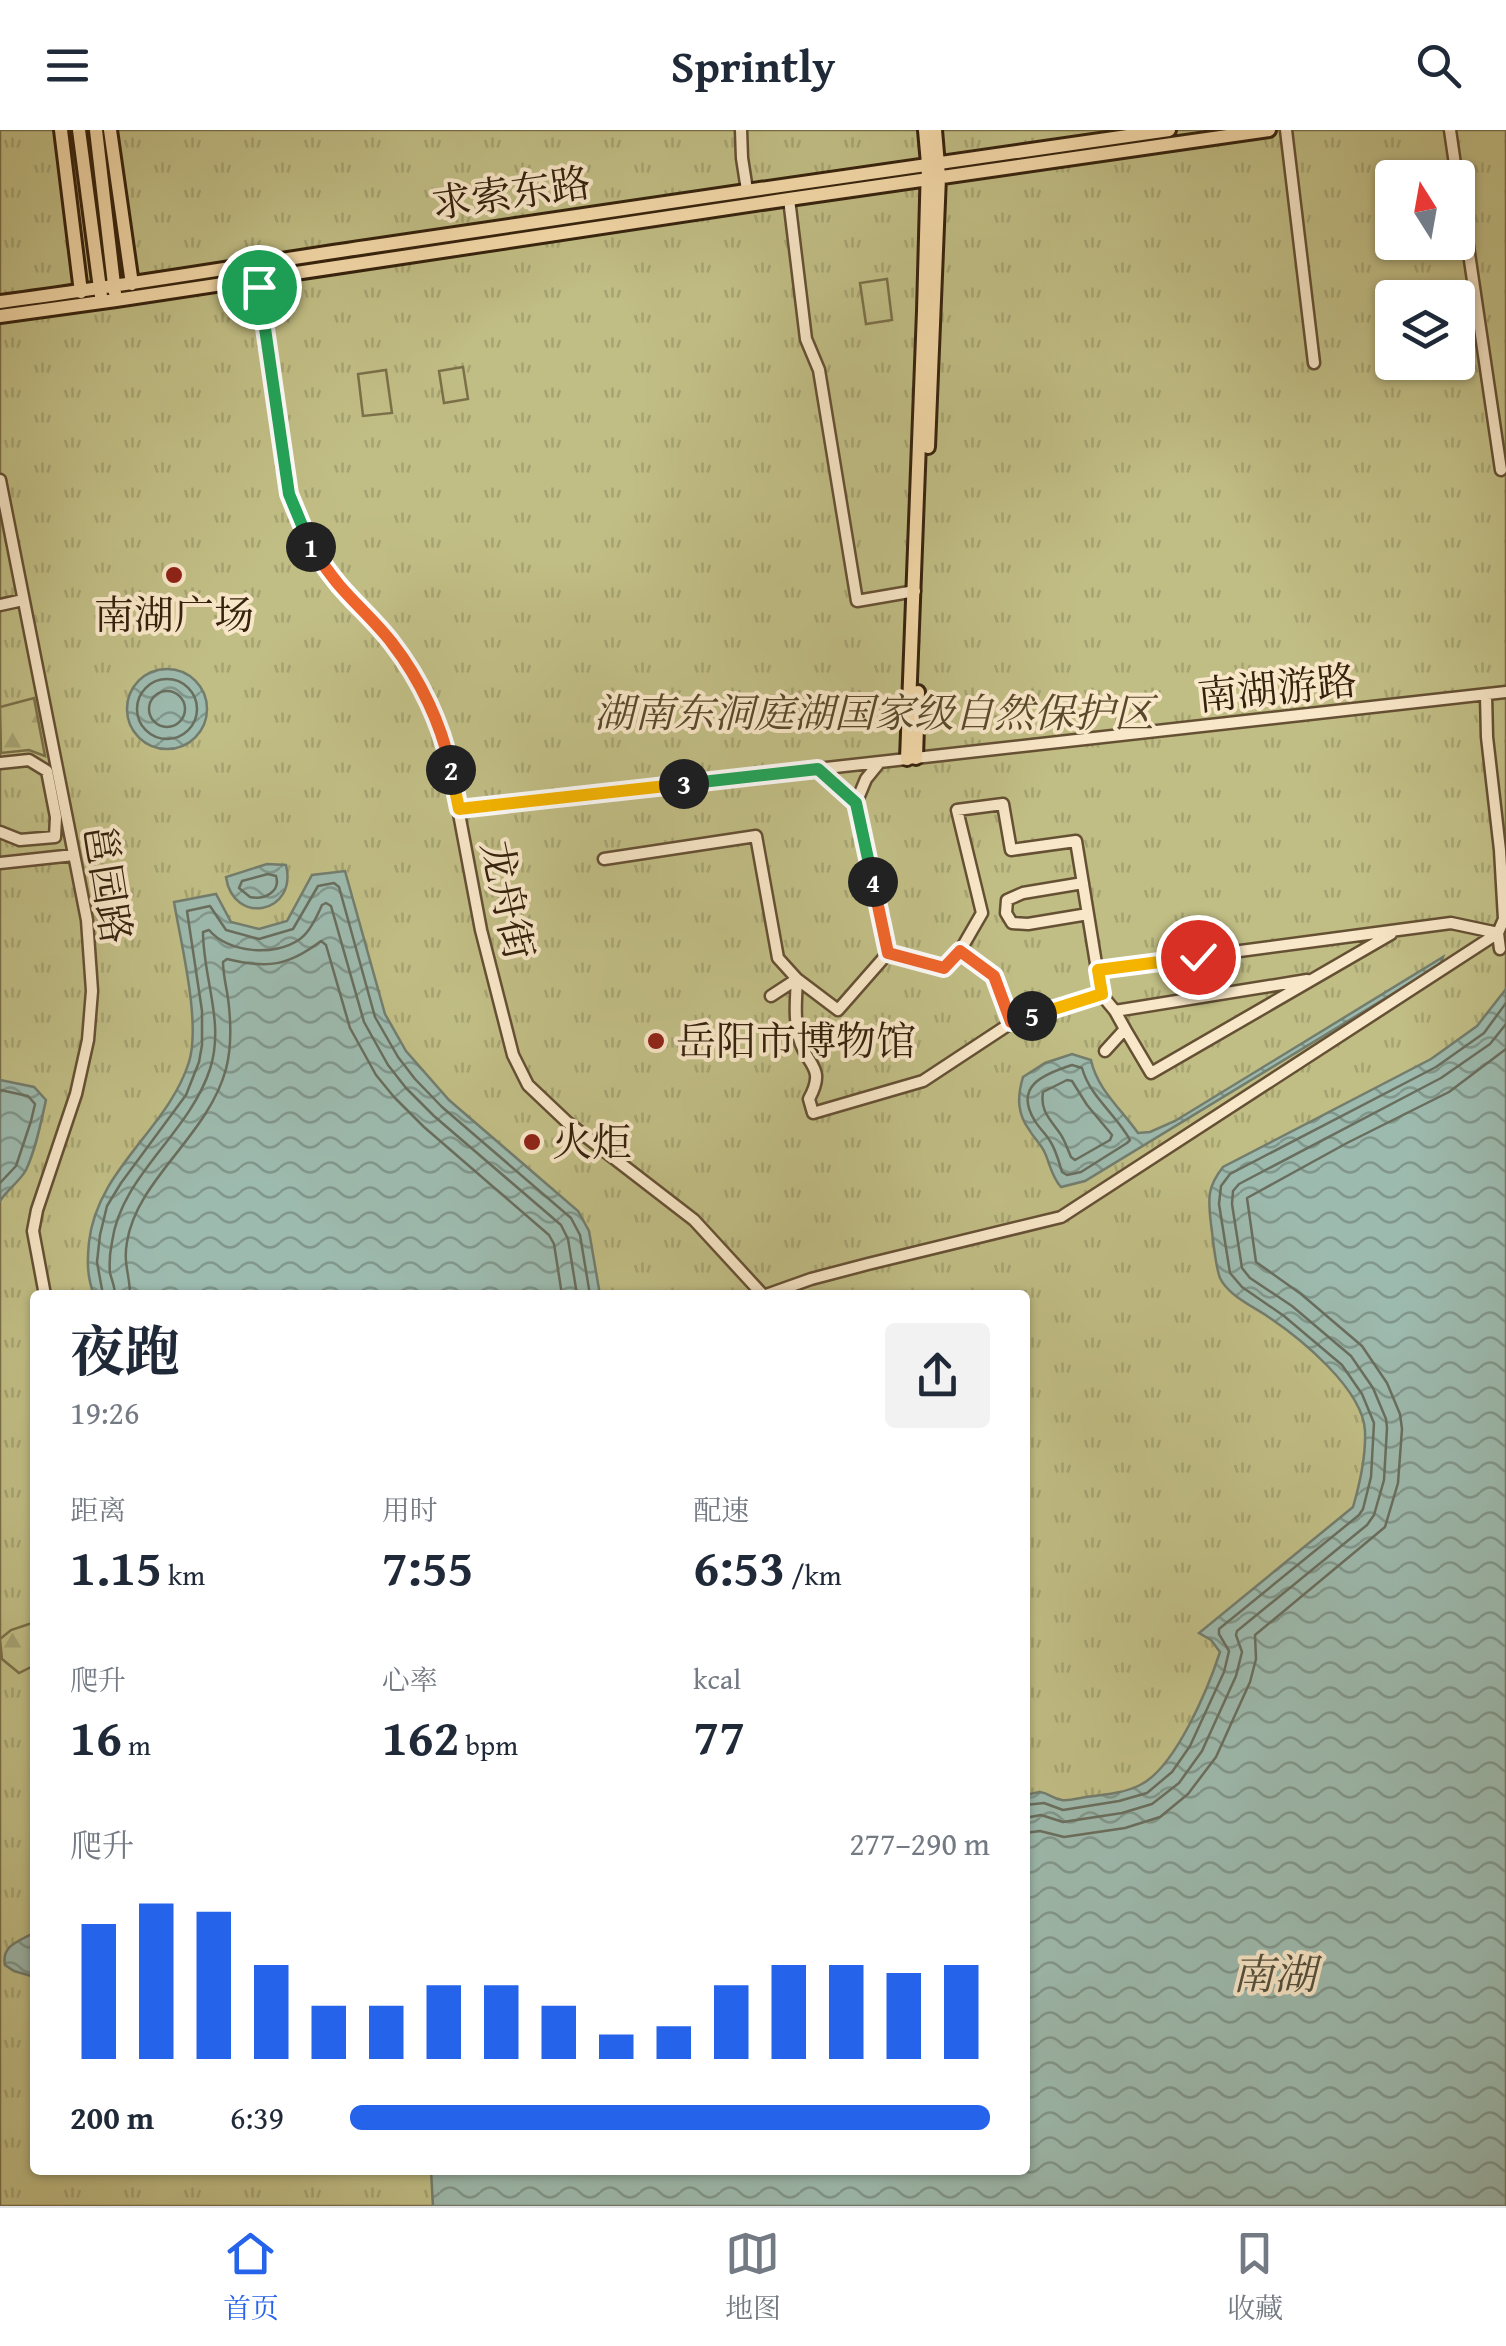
<!DOCTYPE html>
<html lang="zh">
<meta charset="utf-8">
<style>
body{margin:0;font-family:"Gentium Book Plus","Noto Serif SC",serif;background:#f2f2f3;color:#1f2937;height:100vh;display:flex;flex-direction:column;font-size:38px;white-space:nowrap}
*{box-sizing:border-box;margin:0}
p{font-size:32px;color:#747a83}
.icon{flex:none;width:55px;height:55px;fill:none;stroke:currentColor;stroke-width:2;stroke-linecap:round;stroke-linejoin:round}
.map{position:relative;flex:1;overflow:hidden}
.details{position:absolute;left:30px;top:1160px;width:1000px;height:885px;display:flex;flex-direction:column;background:#fff;border-radius:10px;box-shadow:0 2px 8px #0004}
.details>*{flex:none}
.needle{width:65px;rotate:349deg}
.controls{position:absolute;left:1375px;top:30px;display:grid;gap:20px}
.controls a{display:grid;place-items:center;width:100px;height:100px;border-radius:10px;background:#fff;box-shadow:0 2px 8px #0004;font-size:50px}
.pin{position:absolute;display:grid;place-items:center;width:85px;height:85px;color:#fff;margin:-42px;border:5px solid #fff;border-radius:50%;box-shadow:0 2px 10px #0007}
.km{position:absolute;width:50px;height:50px;margin:-25px;border-radius:50%;background:#222;color:#fff;font-size:28px;line-height:50px;text-align:center}
.round{display:grid;place-items:center;flex:none;width:105px;height:105px;border-radius:10px;background:#f2f2f3}
.headline{display:flex;align-items:center;justify-content:space-between;height:170px;padding:0 40px}
h1{font-size:55px;font-weight:700;line-height:75px}
.stats{display:grid;grid-template-columns:repeat(3,1fr);gap:15px;height:170px;padding:10px 40px}
.stats div{display:grid;align-content:center}
.stats b{font-size:50px;font-weight:700}
.stats small{font-size:28px;font-weight:400}
.stats p{font-size:28px}
.chart{height:280px;padding:20px 40px}
.chart p{display:flex;justify-content:space-between}
.chart svg{width:100%;height:180px;margin-top:10px;stroke:#2563eb;stroke-width:6}
ul{padding:0 40px;list-style:none;font-size:32px}
li{display:grid;grid-template-columns:160px 120px 1fr;align-items:center;height:75px}
li i{height:25px;border-radius:12px;background:#2563eb}
header{display:flex;justify-content:space-between;align-items:center;height:130px;padding:0 40px;background:#fff;font-size:45px;font-weight:700}
.tabs{display:flex;justify-content:space-around;align-items:center;height:140px;border-top:2px solid #e0e1e3;background:#fff;font-size:28px;color:#747a83}
.tabs a{display:grid;justify-items:center;gap:5px}
.tabs .active{color:#2563eb}
.map>svg:first-child{display:block}
</style>
<header><svg class="icon" aria-label="menu" viewBox="0 0 24 24"><path d="M4 6h16M4 12h16M4 18h16"/></svg>Sprintly<svg class="icon" aria-label="search" viewBox="0 0 24 24"><circle cx="10" cy="10" r="6"/><path d="M15 15l6 6"/></svg></header>
<div class="map">
<svg width="1506" height="2076" viewBox="0 0 1506 2076">
<defs>
<pattern id="grass-tufts" width="24" height="20" patternUnits="userSpaceOnUse" patternTransform="scale(2.5)"><rect width="24" height="20" fill="#c1be85"/><path d="M3 7l-1-3M5 7V3M7 7l1-3M15 17l-1-3M17 17v-4M19 17l1-3" fill="none" stroke="#a6a372"/></pattern>
<pattern id="forest-firs" width="22" height="20" patternUnits="userSpaceOnUse" patternTransform="scale(2.5)"><rect width="22" height="20" fill="#c1be85"/><path d="M5 1l3.5 6h-7zM16 11l3.5 6h-7z" fill="#a6a372"/></pattern>
<pattern id="water-waves" width="16" height="10" patternUnits="userSpaceOnUse" patternTransform="scale(2.5)"><rect width="16" height="10" fill="#9dbaae"/><path d="M0 5q4-4 8 0t8 0" fill="none" stroke="#81978c"/></pattern>
</defs>
<rect width="100%" height="100%" fill="#f5daaa"/>
<filter id="stains"><feTurbulence type="fractalNoise" baseFrequency=".002" numOctaves="4"/><feColorMatrix values="0 0 0 0 .2 0 0 0 0 .09 0 0 0 0 .02 0 0 0 .5 -.17"/></filter>
<radialGradient id="worn" r=".72"><stop offset=".6" stop-color="#630" stop-opacity="0"/><stop offset="1" stop-color="#630" stop-opacity=".3"/></radialGradient>
<!-- grass -->
<path fill="url(#grass-tufts)" stroke="#7b7049" stroke-width="2.5" fill-rule="evenodd" d="M0,0H1506V2076H0ZM1392,48H1458V112H1392ZM1392,168H1458V232H1392ZM35,1165H1025V2040H35Z"/>
<!-- forest -->
<path fill="url(#forest-firs)" stroke="#7b7049" stroke-width="2.5" d="M34,568L45,626L29,620L1,623L0,577Z
M35,1492V1535L19,1543L2,1529L0,1509L11,1500Z"/>
<!-- pitch -->
<path fill="#c1be85" stroke="#7b7049" stroke-width="2.5" d="M887,149L892,190L866,194L860,153Z
M463,237L468,269L444,273L439,241Z
M386,240L392,283L363,286L358,244Z"/>
<!-- water -->
<path fill="url(#water-waves)" stroke="#737d6e" stroke-width="2.5" d="M127 579a40 40 0 1 1 80 0a40 40 0 1 1-80 0Z
M267,734L286,735C298,784 233,796 226,747Z
M345,741L385,884L406,921L449,970L578,1081L589,1101L600,1165H94C87,1147 87,1131 89,1112C97,1039 168,999 189,932C201,893 181,814 174,772L216,764L231,792L259,799L287,791L312,745Z
M1443,827L1440,835L1085,1051L1061,1057C1051,1046 1050,1033 1044,1021C1040,1013 1034,1008 1030,1001C1017,984 1017,967 1023,947L1045,933L1072,924L1091,930C1097,959 1121,979 1138,1003L1150,1002L1175,991Z
M1506,859V2076H433L431,2040H1025V1666C1048,1657 1045,1667 1062,1670C1069,1671 1079,1668 1086,1667C1103,1665 1125,1663 1140,1655C1175,1638 1208,1559 1220,1522L1211,1510L1199,1503L1353,1377C1360,1353 1366,1327 1365,1301C1363,1259 1300,1208 1267,1186C1252,1176 1228,1165 1220,1148C1215,1135 1213,1108 1211,1094C1208,1069 1207,1057 1223,1037L1431,929L1477,896Z
M0,950L34,957L46,970C41,992 36,1019 26,1040C20,1051 7,1060 0,1071Z
M35,1802V1847L14,1841L5,1835C1,1814 21,1811 35,1802Z"/>
<g fill="none" stroke-linecap="round" stroke-linejoin="round">
<!-- shore -->
<path stroke="#696e5e" stroke-width="2.5" d="M137 579a30 30 0 1 1 60 0a30 30 0 1 1-60 0Z
M149 579a18 18 0 1 1 36 0a18 18 0 1 1-36 0Z
M268,744L276,746C281,762 264,770 250,767L239,758L242,751Z
M1072,935L1082,938C1090,967 1116,984 1130,1010L1127,1013L1081,1042L1067,1045L1062,1042C1059,1032 1056,1020 1050,1011C1046,1004 1039,998 1035,991C1013,956 1044,944 1072,935Z
M1067,950L1072,951L1087,975L1112,1005L1110,1010L1075,1030L1071,1027C1067,1018 1065,1010 1059,1002C1049,988 1040,980 1043,962Z
M0,960L28,966L35,974L31,991L16,1036L0,1053
M103,1165L97,1132L100,1105L107,1076L121,1053L186,965L199,932L202,915V881L187,781L210,776L226,800L259,809L293,799L318,756L334,753L339,757L375,887L398,927L415,949L442,977L571,1088L580,1105L590,1165
M115,1165C115,1157 112,1151 110,1143C109,1133 110,1122 112,1112C121,1045 189,1004 210,939C225,893 203,848 203,802L209,800C228,823 275,827 300,809C310,802 317,786 322,775L326,773L331,776L364,892L388,935L406,958L434,986L561,1095L568,1109L577,1165
M130,1165C130,1145 123,1134 127,1112C137,1049 208,1006 226,939C231,920 231,897 229,877C228,862 223,847 223,832L227,829C268,839 288,836 321,811L326,815L350,898L376,945L394,967L424,997L549,1105L554,1114L562,1165
M1025,1675L1044,1673L1063,1680L1119,1671L1147,1663L1172,1642L1190,1616L1224,1542L1229,1521L1219,1504V1499L1359,1385L1363,1379L1371,1347L1374,1293L1362,1264L1342,1235L1284,1186L1242,1157L1230,1143L1219,1074L1221,1056L1230,1044L1436,937L1484,903L1506,873
M1025,1688L1041,1685L1063,1692L1122,1683L1152,1674L1179,1653L1202,1621L1236,1546L1242,1522L1236,1505L1237,1501L1367,1395L1374,1385L1384,1350L1387,1298L1386,1289L1373,1258L1351,1226L1292,1176L1250,1148L1242,1138L1232,1074L1233,1061L1239,1054L1441,948L1490,914L1506,894
M1025,1703L1040,1701L1064,1707L1125,1698L1160,1687L1188,1664L1216,1627L1250,1552L1256,1529L1255,1505L1385,1397L1398,1353L1402,1299L1400,1284L1387,1253L1362,1216L1301,1164L1256,1132L1247,1068L1347,1013L1449,962L1506,919"/>
<!-- minor casing -->
<g stroke="#655034" stroke-width="15">
<path id="minor" d="M741,0L742,28L747,60
M1286,0L1314,233
M1450,0L1457,48
M1458,49L1501,340
M789,69L806,209L819,240L857,471L915,461
M258,148L289,364L307,412L339,455L393,513L413,543L434,585L447,620L481,800L513,925L528,955L567,992L694,1090L763,1165
M0,350L87,790L92,861L88,910L76,964L37,1080L33,1101L45,1165
M0,475L23,470
M0,633L29,630L47,641L56,687L55,707L20,710L0,702
M818,639L856,673L866,649L879,633
M459,679L1506,562
M604,729L756,706L778,828L797,849L838,880L888,823L856,673
M0,733L74,725
M1083,753L1023,763L1007,770L1006,783L1012,793L1028,794L1088,784
M960,821L994,845L1011,893
M1097,840L1451,793L1498,803L1500,819
M797,849C796,868 794,889 799,908C806,936 827,936 809,969L813,983L923,951L1011,893L1101,864L1076,711L1011,720L1003,674L957,680L982,783L960,821L944,837L888,823
M1101,864L1115,881L1125,899L1105,921
M771,866L797,849
M1115,881L1307,850
M1125,899L1151,943L1391,804
M766,1165L811,1149L868,1134L1061,1087L1498,803L1504,789L1500,720L1487,607L1486,565"/>
</g>
<!-- major casing -->
<g stroke="#35220d" stroke-width="18">
<path id="major" d="M61,0L81,162
M79,0L101,166
M96,0L115,163
M110,0L132,154
M0,172C123,156 245,135 367,117C634,77 902,38 1169,0
M0,186L116,170L789,69L1269,0
M928,317L939,47L935,0
M916,628L918,562
M907,629L924,181L928,34L925,0"/>
</g>
<!-- minor -->
<use href="#minor" stroke="#f8e7c8" stroke-width="10"/>
<!-- major -->
<use href="#major" stroke="#f5daaa" stroke-width="12"/>
</g>
<g fill="none" stroke-linecap="round" stroke-linejoin="round">
<!-- split-1 casing -->
<g stroke="#fff" stroke-width="20">
<path id="split-1" d="M259,157L289,364L311,417"/>
</g>
<!-- split-2 casing -->
<g stroke="#fff" stroke-width="20">
<path id="split-2" d="M311,417C320,430 329,443 339,455C356,475 376,492 392,513C420,549 442,595 451,640"/>
</g>
<!-- split-3 casing -->
<g stroke="#fff" stroke-width="20">
<path id="split-3" d="M451,640L459,679L684,654"/>
</g>
<!-- split-4 casing -->
<g stroke="#fff" stroke-width="20">
<path id="split-4" d="M684,654L818,639L856,673L873,752"/>
</g>
<!-- split-5 casing -->
<g stroke="#fff" stroke-width="20">
<path id="split-5" d="M873,752L888,823L944,838L960,821L994,846L1011,892L1032,886"/>
</g>
<!-- split-6 casing -->
<g stroke="#fff" stroke-width="20">
<path id="split-6" d="M1032,886L1102,864L1098,840L1198,827"/>
</g>
<!-- split-1 -->
<use href="#split-1" stroke="#22a559" stroke-width="12"/>
<!-- split-2 -->
<use href="#split-2" stroke="#f0652b" stroke-width="12"/>
<!-- split-3 -->
<use href="#split-3" stroke="#f5b400" stroke-width="12"/>
<!-- split-4 -->
<use href="#split-4" stroke="#22a559" stroke-width="12"/>
<!-- split-5 -->
<use href="#split-5" stroke="#f0652b" stroke-width="12"/>
<!-- split-6 -->
<use href="#split-6" stroke="#f5b400" stroke-width="12"/>
</g>
<!-- markers -->
<g fill="#8f2418" stroke="#f8e7c8" stroke-width="4">
<circle cx="174" cy="445" r="10"/>
<circle cx="656" cy="911" r="10"/>
<circle cx="532" cy="1012" r="10"/>
</g>
<g text-anchor="middle" stroke-width="8" stroke-linejoin="round" paint-order="stroke">
<!-- street labels -->
<g font-size="40" fill="#35220d" stroke="#f8e7c8">
<text transform="translate(511 63) rotate(-8)" y="14">求索东路</text>
<text transform="translate(1277 558) rotate(-6)" y="14">南湖游路</text>
<text transform="translate(108 754) rotate(81)" y="14">邕园路</text>
<text transform="translate(508 770) rotate(78)" y="14">龙舟街</text>
</g>
<!-- poi labels -->
<g font-size="40" fill="#35220d" stroke="#f8e7c8" text-anchor="start">
<text x="174" y="499" text-anchor="middle">南湖广场</text>
<text x="676" y="925">岳阳市博物馆</text>
<text x="552" y="1026">火炬</text>
</g>
<!-- park labels -->
<g font-size="40" font-style="italic" fill="#58492b" stroke="#f8e7c8">
<text x="874" y="597">湖南东洞庭湖国家级自然保护区</text>
</g>
<!-- water labels -->
<g font-size="42" font-style="italic" fill="#54503d" stroke="#f8e7c8">
<text x="1274" y="1859">南湖</text>
</g>
</g>
<rect width="100%" height="100%" filter="url(#stains)"/>
<rect width="100%" height="100%" fill="url(#worn)"/>
</svg>
<div class="controls">
<a><svg class="needle" viewBox="-14 -14 28 28"><path d="M0-13l5 13h-10z" fill="#e53935"/><path d="M0 13l5-13h-10z" fill="#747a83"/></svg></a>
<a><svg class="icon" aria-label="layers" viewBox="0 0 24 24"><path d="M12 4l9 5-9 5-9-5zM3 14l9 5 9-5"/></svg></a>
</div>
<div class="pin" style="left:259px;top:157px;background:#1e9e55"><svg class="icon" aria-label="arrive" viewBox="0 0 24 24"><path d="M6 21V4h12l-3 4 3 4H6"/></svg></div>
<div class="pin" style="left:1198px;top:827px;background:#d93025"><svg class="icon" aria-label="check" viewBox="0 0 24 24"><path d="M5 12l5 5 9-10"/></svg></div>
<b class="km" style="left:311px;top:417px">1</b>
<b class="km" style="left:451px;top:640px">2</b>
<b class="km" style="left:684px;top:654px">3</b>
<b class="km" style="left:873px;top:752px">4</b>
<b class="km" style="left:1032px;top:886px">5</b>
<section class="details">
<div class="headline"><div><h1>夜跑</h1><p>19:26</p></div><a class="round"><svg class="icon" aria-label="share" viewBox="0 0 24 24"><path d="M12 15V3M7 8l5-5 5 5M5 13v7h14v-7"/></svg></a></div>
<div class="stats">
<div><p>距离</p><b>1.15<small> km</small></b></div>
<div><p>用时</p><b>7:55</b></div>
<div><p>配速</p><b>6:53<small> /km</small></b></div>
</div>
<div class="stats">
<div><p>爬升</p><b>16<small> m</small></b></div>
<div><p>心率</p><b>162<small> bpm</small></b></div>
<div><p>kcal</p><b>77</b></div>
</div>
<div class="chart"><p><span>爬升</span>277–290 m</p>
<svg viewBox="0 0 160 44" preserveAspectRatio="none"><path d="M5 44V11M15 44V6M25 44V8M35 44V21M45 44V31M55 44V31M65 44V26M75 44V26M85 44V31M95 44V38M105 44V36M115 44V26M125 44V21M135 44V21M145 44V23M155 44V21"/></svg>
</div>
<ul>
<li><b>200 m</b>6:39<i style="width:100%"></i></li>
</ul>
</section>
</div>
<nav class="tabs">
<a class="active"><svg class="icon" aria-label="home" viewBox="0 0 24 24"><path d="M3 11l9-7 9 7M6 9v11h12V9"/></svg>首页</a>
<a><svg class="icon" aria-label="map" viewBox="0 0 24 24"><path d="M3 6l6-2 6 2 6-2v14l-6 2-6-2-6 2zM9 4v14M15 6v14"/></svg>地图</a>
<a><svg class="icon" aria-label="saved" viewBox="0 0 24 24"><path d="M7 4h10v16l-5-4-5 4z"/></svg>收藏</a>
</nav>
